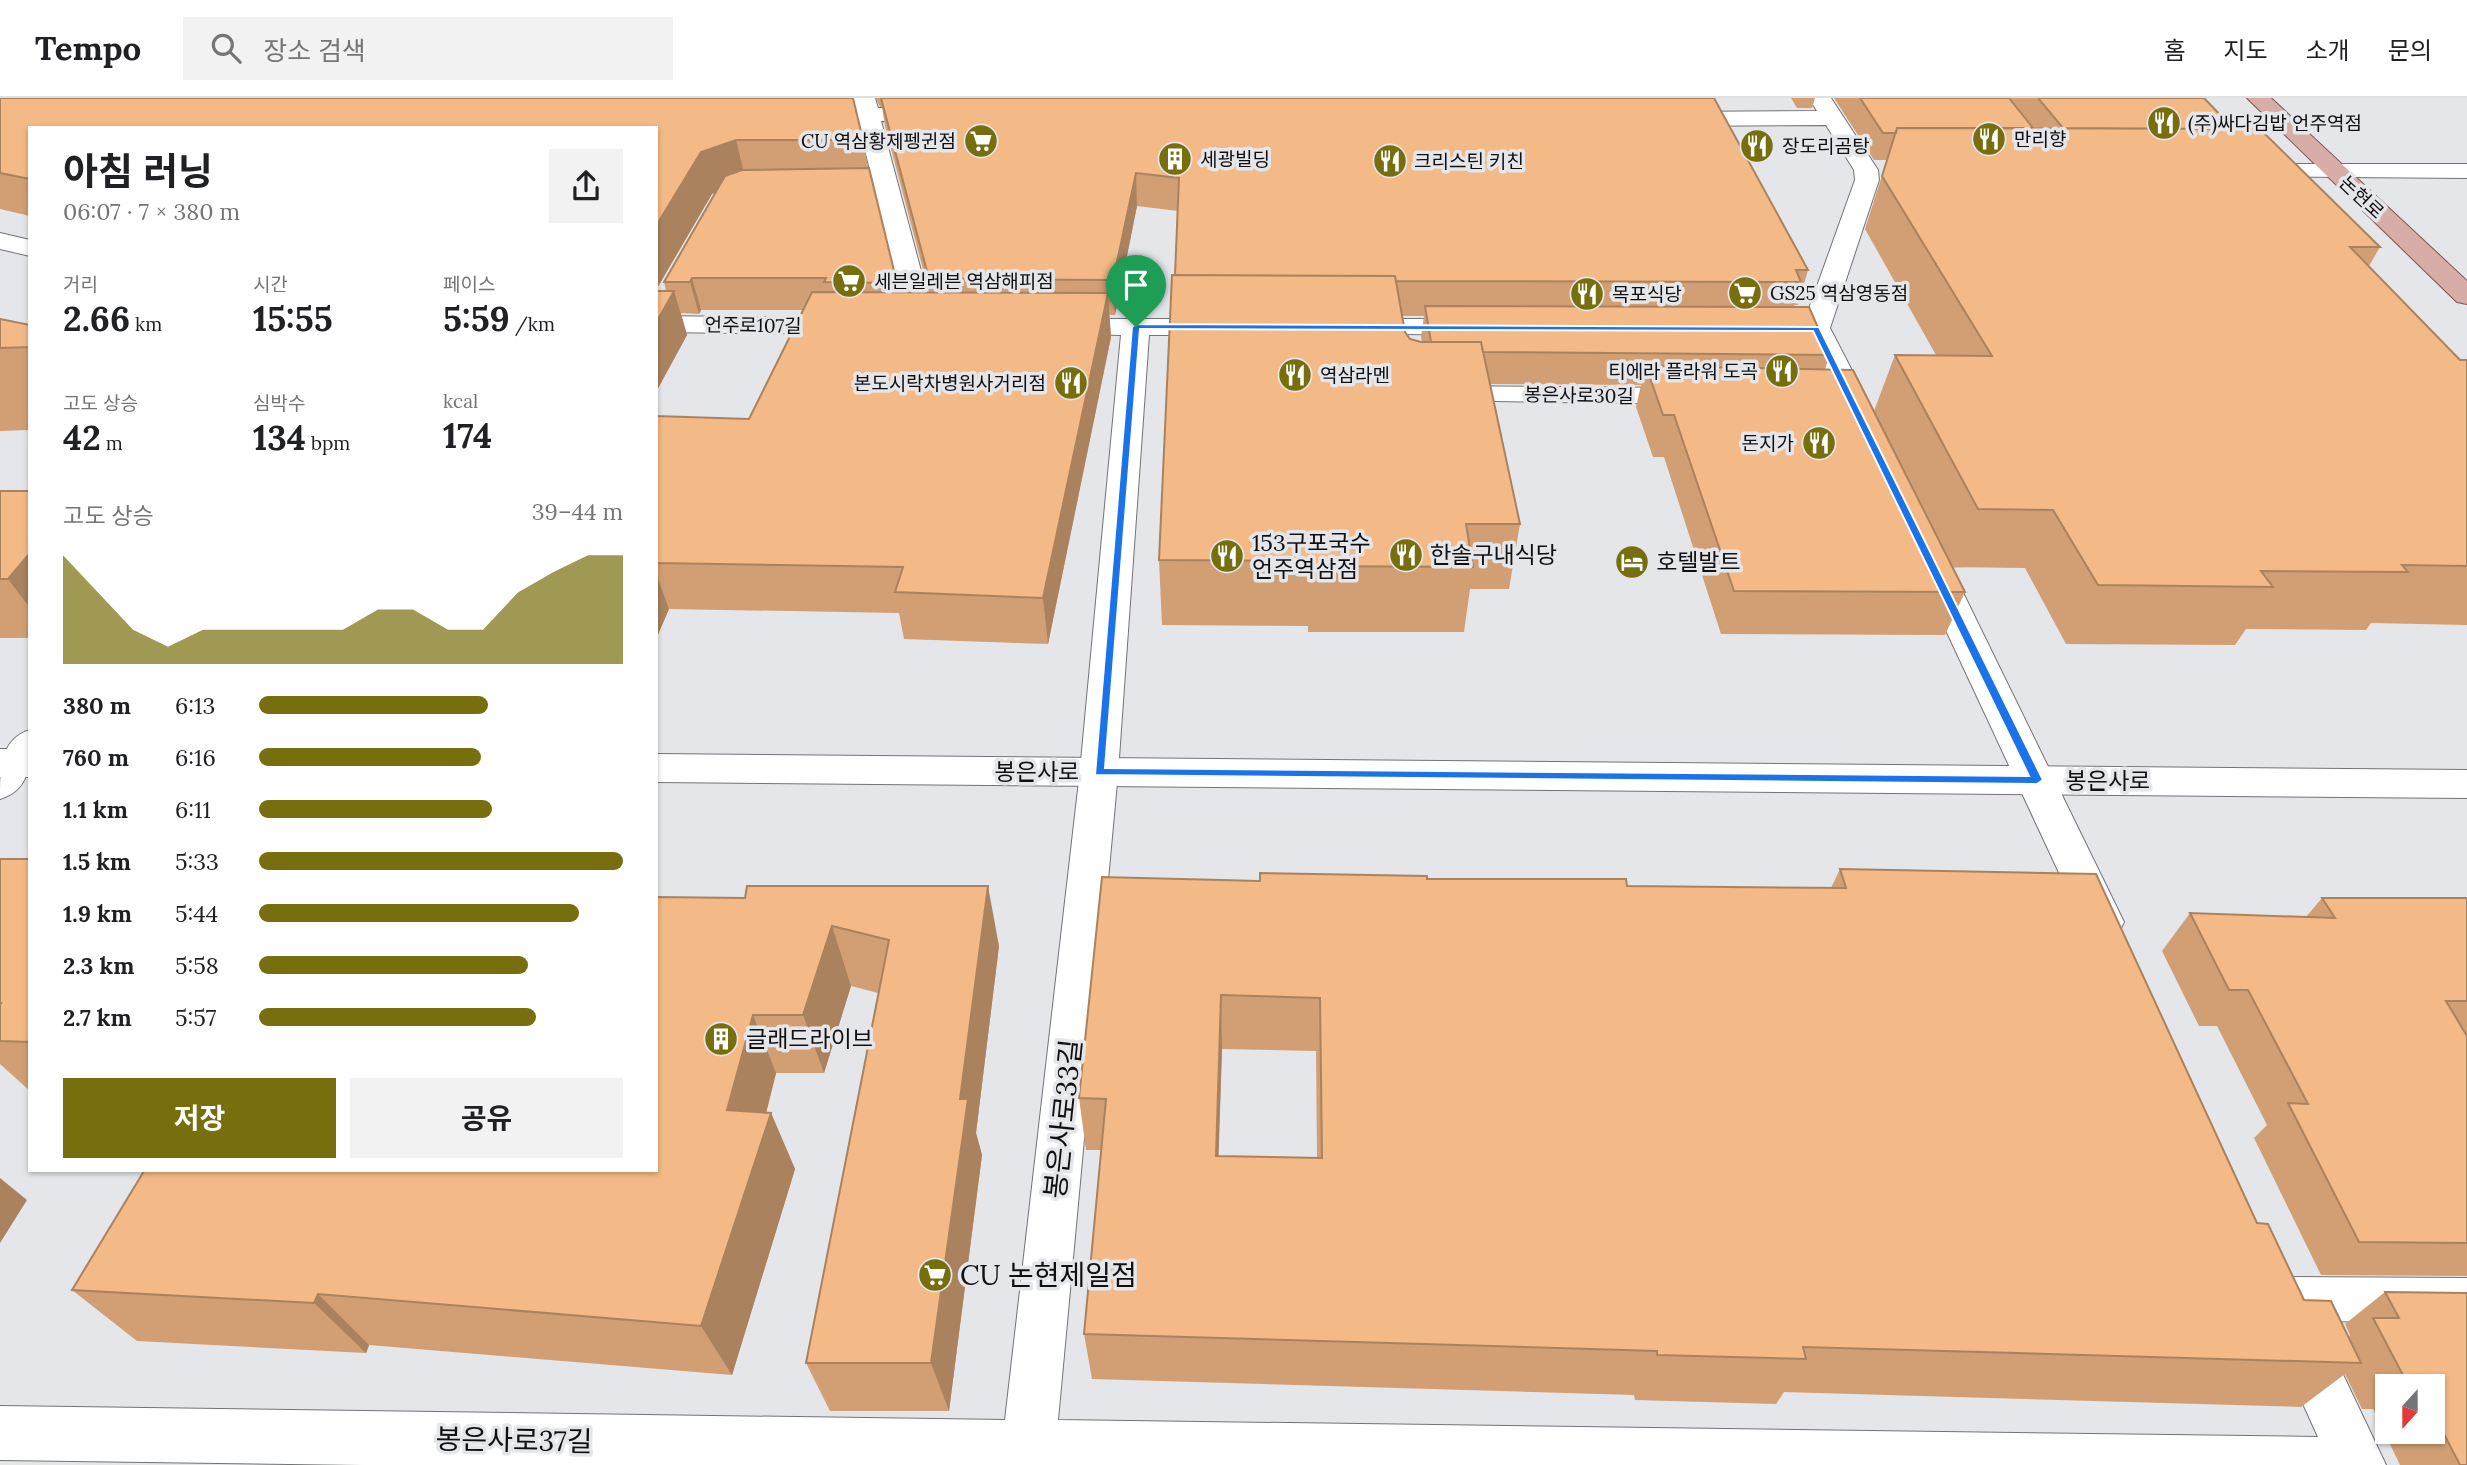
<!DOCTYPE html>
<html lang="ko">
<meta charset="utf-8">
<style>
body{margin:0;font-family:Lora,"Noto Sans KR",serif;background:#f2f2f2;color:#202124;height:100vh;display:flex;flex-direction:column;font-size:26px;white-space:nowrap}
*{box-sizing:border-box;margin:0}
p{font-size:23px;color:#757577}
.icon{flex:none;width:38px;height:38px;fill:none;stroke:currentColor;stroke-width:2;stroke-linecap:round;stroke-linejoin:round}
.map{position:relative;flex:1;overflow:hidden}
.drawer{position:absolute;left:28px;top:28px;width:630px;height:1046px;display:flex;flex-direction:column;background:#fff;border-radius:0px;box-shadow:0 2px 5px #0004}
.drawer>*{flex:none}
.needle{width:46px;rotate:201deg}
.fabs{position:absolute;left:2375px;top:1276px;display:grid;gap:14px}
.fabs a{display:grid;place-items:center;width:70px;height:70px;border-radius:0px;background:#fff;box-shadow:0 2px 5px #0004;font-size:35px}
.pin{position:absolute;display:grid;place-items:center;width:60px;height:60px;color:#fff;margin:-72px -30px;border-radius:50% 50% 50% 0;rotate:-45deg;box-shadow:0 0 7px #0007}
.pin .icon{rotate:45deg}
.round{display:grid;place-items:center;flex:none;width:74px;height:74px;border-radius:0px;background:#f2f2f2}
.head{display:flex;align-items:center;justify-content:space-between;height:119px;padding:0 35px}
h1{font-size:38px;font-weight:700;line-height:52px}
.metrics{display:grid;grid-template-columns:repeat(3,1fr);gap:10px;height:119px;padding:7px 35px}
.metrics div{display:grid;align-content:center}
.metrics b{font-size:35px;font-weight:700}
.metrics small{font-size:19px;font-weight:400}
.metrics p{font-size:19px}
.chart{height:196px;padding:14px 35px}
.chart p{display:flex;justify-content:space-between}
.chart svg{width:100%;height:126px;margin-top:7px;fill:#776e0d;opacity:.7}
.action{display:flex;gap:14px;margin-top:auto;padding:14px 35px}
.action a{flex:1;height:80px;border-radius:0px;background:#776e0d;color:#fff;font-size:28px;font-weight:700;line-height:80px;text-align:center}
.action a+a{background:#f2f2f2;color:#202124}
ul{padding:0 35px;list-style:none;font-size:23px}
li{display:grid;grid-template-columns:112px 84px 1fr;align-items:center;height:52px}
li i{height:18px;border-radius:9px;background:#776e0d}
header{display:flex;align-items:center;gap:42px;box-sizing:border-box;height:98px;padding:0 35px;background:#fff;border-bottom:2px solid #e0e0e0}
header strong{font-size:33px}
nav{display:flex;gap:38px;margin-inline-start:auto;font-size:24px}
.search{width:490px;height:63px;background:#f2f2f2;display:flex;align-items:center;gap:18px;box-sizing:border-box;padding:0 24px;border-radius:0px;color:#757577;font-size:26px}
.map>svg:first-child{display:block}
</style>
<header>
<strong>Tempo</strong>
<div class="search"><svg class="icon" aria-label="search" viewBox="0 0 24 24"><circle cx="10" cy="10" r="6"/><path d="M15 15l6 6"/></svg>장소 검색</div>
<nav><a>홈</a><a>지도</a><a>소개</a><a>문의</a></nav>
</header>
<div class="map">
<svg width="2467" height="1367" viewBox="0 0 2467 1367">
<rect width="100%" height="100%" fill="#e4e6ea"/>
<g fill="none" stroke-linecap="round" stroke-linejoin="round">
<!-- lane casing -->
<g stroke="#727377" stroke-width="2">
<path id="lane" d="M1446,288L1687,290L1696,292L1700,298L1696,304L1687,306L1437,302L1433,296L1437,290Z
M2281,1179L2467,1180V1224L2281,1223L2265,1217L2258,1201L2265,1185Z"/>
</g>
<!-- street casing -->
<g stroke="#727377" stroke-width="2">
<path id="street" d="M853,0H875L878,10H936L947,17L936,24L881,23L936,229L932,235H912L908,229L858,23H804L793,16L804,9L855,10Z
M1809,0H1831L1878,72L1879,82L1830,230L1876,319L1872,325L1861,328L1850,325L1846,319L1802,230L1855,82L1854,72L1826,27L1672,28L1661,21L1672,14L1817,13Z
M2252,66H2467V80L2244,78L2240,73L2244,68Z
M0,135L30,142V158L0,151Z
M656,218L847,220L857,222L861,228L857,234L847,236L656,234Z
M1057,221H1221L1231,223L1235,229L1231,235L1221,237H1149L1118,674L1058,1322L2318,1339L2276,1246L2284,1228L2302,1220L2320,1228L2386,1367H362L0,1362V1308L1005,1322L1080,674L1121,237L1047,235L1043,229L1047,223Z
M1351,221H1473L1483,223L1487,229L1483,235L1473,237L1341,235L1337,229L1341,223Z
M1933,457L1945,461L1950,468L2124,824L2118,836L2103,841L2088,836L2082,824L1916,468L1921,461Z
M30,632C30,661 33,691 0,701C0,672 0,641 30,632Z"/>
</g>
<!-- secondary casing -->
<g stroke="#727377" stroke-width="2">
<path id="secondary" d="M0,651H30V679H0Z
M656,656L2467,672V700L656,684Z"/>
</g>
<!-- primary casing -->
<g stroke="#81524e" stroke-width="2">
<path id="primary" d="M2247,0H2271L2467,183V206L2457,204Z"/>
</g>
<!-- lane -->
<use href="#lane" fill="#fff" fill-rule="evenodd"/>
<!-- street -->
<use href="#street" fill="#fff" fill-rule="evenodd"/>
<!-- secondary -->
<use href="#secondary" fill="#fff" fill-rule="evenodd"/>
<!-- primary -->
<use href="#primary" fill="#d8ada8" fill-rule="evenodd"/>
</g>
<!-- wall -->
<path fill="#d19f73" fill-rule="evenodd" d="M0,0H853L863,42L868,70H869L899,194H929L885,28L882,9H880L876,0H1714L1808,172L1798,207H1794V209H1809L1830,257L1825,271L1853,272L1965,494L1945,537L1721,536L1664,359H1653L1636,309L1641,287L1490,286L1520,426L1509,491H1470L1464,534H1308V528L1162,527L1159,462L1172,177H1175L1178,113L1137,108L1115,217H1109L1111,239L1048,546L904,541L899,515L669,511L656,541V318L749,321L803,212H701L699,216L681,215L687,237L656,294V193H666L664,184L716,94L712,96L656,192V30H30V118L0,111ZM1402,218H1424L1421,239L1422,244L1410,241L1405,234Z
M1791,0H1815L1812,10H1797Z
M1834,0H2204L2228,25L2225,31L2380,149L2369,168L2460,262H2467V527L2371,525L2366,532L2246,531L2235,547L2066,546L2025,470L1952,469L1874,313L1895,257H1936L1865,131L1887,62H1874Z
M0,221L30,227V332L0,333Z
M0,393H30V540H0Z
M0,761H30V993L0,966Z
M1840,771L2257,1125L2304,1202L2349,1239L2350,1237L2345,1226L2385,1194L2467,1195V1367H2400L2373,1311H2362L2345,1276L2301,1309L1784,1294L1776,1306L1635,1302L1634,1297L1092,1281L1084,1236L1101,1052H1086L1079,1000L1260,783L1427,781L1627,788L1831,790ZM1222,951L1316,953L1317,1060L1218,1058ZM2387,1288H2432V1334H2387Z
M656,799L999,848L976,1035L982,1057L949,1313H830L806,1265L878,895L851,888L824,975H776L766,1015H771L795,1071L732,1277L369,1247L366,1255L137,1243L72,1192Z
M2322,800H2467V1178L2321,1177L2254,1040L2267,1027L2217,928H2199L2162,853L2190,815L2306,819Z"/>
<!-- shaded-wall -->
<path fill="#aa825e" d="M736,42L746,83L712,96L656,192V128L701,54Z
M1136,75L1137,108L1115,217L1113,182Z
M692,180L701,212L699,216L690,184Z
M674,193L687,237L656,294V225Z
M1108,195L1111,239L1048,546L1043,500Z
M30,455V510L8,481Z
M656,475L669,511L656,541Z
M988,788L999,848L976,1035L982,1057L949,1313L931,1265L960,1001Z
M832,828L851,888L824,975L803,917Z
M1221,897L1222,951L1217,1108L1216,1058Z
M753,917L776,975L753,1068L727,1012Z
M771,1015L795,1071L732,1277L701,1228Z
M0,1080L27,1102L0,1145Z
M318,1196L369,1247L366,1255L314,1205Z"/>
<!-- building -->
<path fill="#f3b986" stroke="#aa825e" stroke-width="2" fill-rule="evenodd" d="M0,0H853L863,42H736L701,54L656,128V30H30V81L0,75Z
M881,0H1714L1808,172H1796L1801,184L1396,183L1395,178L1175,177L1179,80L1136,75L1113,182L929,181Z
M1860,0H2009L2033,30H1897L1896,35H1883Z
M2038,0H2204L2228,25L2219,24L2225,31L2063,30Z
M1897,30L2260,31L2380,149H2350L2460,262H2467V468L2402,467L2408,474L2261,473L2273,489L2098,487L2053,412L1978,411L1895,257L1992,258L1882,78Z
M869,70L897,185L824,184L826,180H692L690,184H664L725,78L742,72Z
M1172,177L1395,178L1405,234L1410,241L1421,244H1481L1520,426H1466L1473,469L1311,468V463L1159,462Z
M656,193H674L656,225Z
M812,194L1108,195L1043,500L895,494L903,469L656,465V318L749,321Z
M1425,208L1809,209L1830,257L1483,254L1481,244H1431Z
M0,221L30,227V249L0,250Z
M1646,268L1853,272L1965,494L1734,493L1674,317H1663Z
M0,393H30V455L8,481H0Z
M0,761H30V944L0,943V907L1,905H0Z
M1840,771L2096,776L2257,1125L2268,1126L2304,1202L2331,1203L2361,1265L1803,1249L1806,1261L1657,1257V1253L1084,1236L1106,1001L1079,1000L1102,779L1260,783V775L1427,778V781H1626L1627,788L1846,790ZM1221,897L1320,900L1322,1060L1216,1058Z
M747,788H988L960,1001H968L931,1265H806L889,842L832,828L803,917H753L727,1012L771,1015L701,1228L318,1196L314,1205L72,1192L144,1073H656V799L745,800Z
M2322,800H2467V903H2446L2467,938V1145L2359,1144L2288,1005L2308,1006L2248,892H2229L2190,815L2335,820Z
M2385,1194L2467,1195V1367H2460L2432,1313V1288H2419L2416,1281H2405L2373,1220H2399Z"/>
<!-- route -->
<path fill="#1a73e8" stroke="#fff" stroke-width="2" fill-rule="evenodd" d="M1136,226L1819,229L2043,682L2037,686L1095,677L1132,229ZM1140,231L1813,233L2029,678L1105,670Z"/>
<!-- icons -->
<defs>
<g id="restaurant-disc" transform="scale(1.75)"><circle r="9.5" fill="#776e0d" stroke="#e4e6ea"/><path d="M-5-6h1v4h1v-4h1v4h1v-4h1v5L-1.5 .5V6h-2V.5L-5-1ZM5-6V6H3V1.5H1.5Q1.5-4 5-6Z" fill="#fff"/></g>
<g id="supermarket-disc" transform="scale(1.75)"><circle r="9.5" fill="#776e0d" stroke="#e4e6ea"/><path d="M-6-5.5h2.5l.6 2H6L4.5 2H-2.5L-4.4-4H-6ZM-1.5 3.2a1.3 1.3 0 1 0 .1 0ZM3 3.2a1.3 1.3 0 1 0 .1 0Z" fill="#fff"/></g>
<g id="building-disc" transform="scale(1.75)"><circle r="9.5" fill="#776e0d" stroke="#e4e6ea"/><path d="M-4-6H4V6H1V3H-1V6H-4ZM-2.5-4.3h1.7v1.8h-1.7ZM.8-4.3h1.7v1.8H.8ZM-2.5-1h1.7V.8h-1.7ZM.8-1h1.7V.8H.8Z" fill="#fff"/></g>
<g id="hotel-disc" transform="scale(1.75)"><circle r="9.5" fill="#776e0d" stroke="#e4e6ea"/><path d="M-6-4.5h1.5V1H6V5H4.5V3h-9V5H-6ZM-4 0a1.8 1.8 0 1 1 3.6 0ZM.5 0V-2.5h3Q6-2.5 6 0Z" fill="#fff"/></g>
</defs>
<g fill-rule="evenodd">
<use href="#restaurant-disc" x="2164" y="25"/>
<use href="#restaurant-disc" x="1989" y="41"/>
<use href="#supermarket-disc" x="981" y="43"/>
<use href="#restaurant-disc" x="1757" y="48"/>
<use href="#building-disc" x="1175" y="61"/>
<use href="#restaurant-disc" x="1390" y="63"/>
<use href="#supermarket-disc" x="849" y="183"/>
<use href="#supermarket-disc" x="1745" y="195"/>
<use href="#restaurant-disc" x="1587" y="196"/>
<use href="#restaurant-disc" x="1782" y="273"/>
<use href="#restaurant-disc" x="1295" y="277"/>
<use href="#restaurant-disc" x="1071" y="285"/>
<use href="#restaurant-disc" x="1819" y="345"/>
<use href="#restaurant-disc" x="1406" y="457"/>
<use href="#restaurant-disc" x="1227" y="458"/>
<use href="#hotel-disc" x="1632" y="464"/>
<use href="#building-disc" x="721" y="941"/>
<use href="#supermarket-disc" x="935" y="1177"/>
</g>
<g text-anchor="middle" stroke-width="7" stroke-linejoin="round" paint-order="stroke">
<!-- far-poi labels -->
<g font-size="19" fill="#101012" stroke="#e4e6ea" text-anchor="start">
<text x="2188" y="32">(주)싸다김밥 언주역점</text>
<text x="2014" y="48">만리향</text>
<text x="956" y="50" text-anchor="end">CU 역삼황제펭귄점</text>
<text x="1782" y="55">장도리곰탕</text>
<text x="1200" y="68">세광빌딩</text>
<text x="1414" y="70">크리스틴 키친</text>
<text x="874" y="190">세븐일레븐 역삼해피점</text>
<text x="1770" y="202">GS25 역삼영동점</text>
<text x="1612" y="203">목포식당</text>
<text x="1758" y="280" text-anchor="end">티에라 플라워 도곡</text>
<text x="1320" y="284">역삼라멘</text>
<text x="1046" y="292" text-anchor="end">본도시락차병원사거리점</text>
<text x="1794" y="352" text-anchor="end">돈지가</text>
</g>
<!-- far-street labels -->
<g font-size="19" fill="#101012" stroke="#e4e6ea">
<text transform="translate(2362 99) rotate(43)" y="7">논현로</text>
<text transform="translate(753 227) rotate(1)" y="7">언주로107길</text>
<text transform="translate(1579 297) rotate(1)" y="7">봉은사로30길</text>
</g>
<!-- poi labels -->
<g font-size="23" fill="#101012" stroke="#e4e6ea" text-anchor="start">
<text x="1252" y="453">153구포국수<tspan x="1252" dy="26">언주역삼점</tspan></text>
<text x="1430" y="465">한솔구내식당</text>
<text x="1656" y="472">호텔발트</text>
<text x="746" y="949">글래드라이브</text>
</g>
<!-- street labels -->
<g font-size="23" fill="#101012" stroke="#e4e6ea">
<text x="1037" y="682">봉은사로</text>
<text x="2108" y="691">봉은사로</text>
</g>
<!-- near-street labels -->
<g font-size="28" fill="#101012" stroke="#e4e6ea">
<text transform="translate(1063 1021) rotate(-84)" y="10">봉은사로33길</text>
<text transform="translate(514 1342) rotate(1)" y="10">봉은사로37길</text>
</g>
<!-- near-poi labels -->
<g font-size="28" fill="#101012" stroke="#e4e6ea" text-anchor="start">
<text x="960" y="1187">CU 논현제일점</text>
</g>
</g>
</svg>
<div class="fabs">
<a><svg class="needle" viewBox="-14 -14 28 28"><path d="M0-13l5 13h-10z" fill="#e53935"/><path d="M0 13l5-13h-10z" fill="#757577"/></svg></a>
</div>
<div class="pin" style="left:1136px;top:229px;background:#1e9e55"><svg class="icon" aria-label="arrive" viewBox="0 0 24 24"><path d="M6 21V4h12l-3 4 3 4H6"/></svg></div>
<section class="drawer">
<div class="head"><div><h1>아침 러닝</h1><p>06:07 · 7 × 380 m</p></div><a class="round"><svg class="icon" aria-label="share" viewBox="0 0 24 24"><path d="M12 15V3M7 8l5-5 5 5M5 13v7h14v-7"/></svg></a></div>
<div class="metrics">
<div><p>거리</p><b>2.66<small> km</small></b></div>
<div><p>시간</p><b>15:55</b></div>
<div><p>페이스</p><b>5:59<small> /km</small></b></div>
</div>
<div class="metrics">
<div><p>고도 상승</p><b>42<small> m</small></b></div>
<div><p>심박수</p><b>134<small> bpm</small></b></div>
<div><p>kcal</p><b>174</b></div>
</div>
<div class="chart"><p><span>고도 상승</span>39–44 m</p>
<svg viewBox="0 0 160 44" preserveAspectRatio="none"><path d="M0 44V6L10 19L20 32L30 38L40 32L50 32L60 32L70 32L80 32L90 25L100 25L110 32L120 32L130 19L140 12L150 6L160 6V44z"/></svg>
</div>
<ul>
<li><b>380 m</b>6:13<i style="width:63%"></i></li>
<li><b>760 m</b>6:16<i style="width:61%"></i></li>
<li><b>1.1 km</b>6:11<i style="width:64%"></i></li>
<li><b>1.5 km</b>5:33<i style="width:100%"></i></li>
<li><b>1.9 km</b>5:44<i style="width:88%"></i></li>
<li><b>2.3 km</b>5:58<i style="width:74%"></i></li>
<li><b>2.7 km</b>5:57<i style="width:76%"></i></li>
</ul>
<div class="action"><a>저장</a><a>공유</a></div>
</section>
</div>
